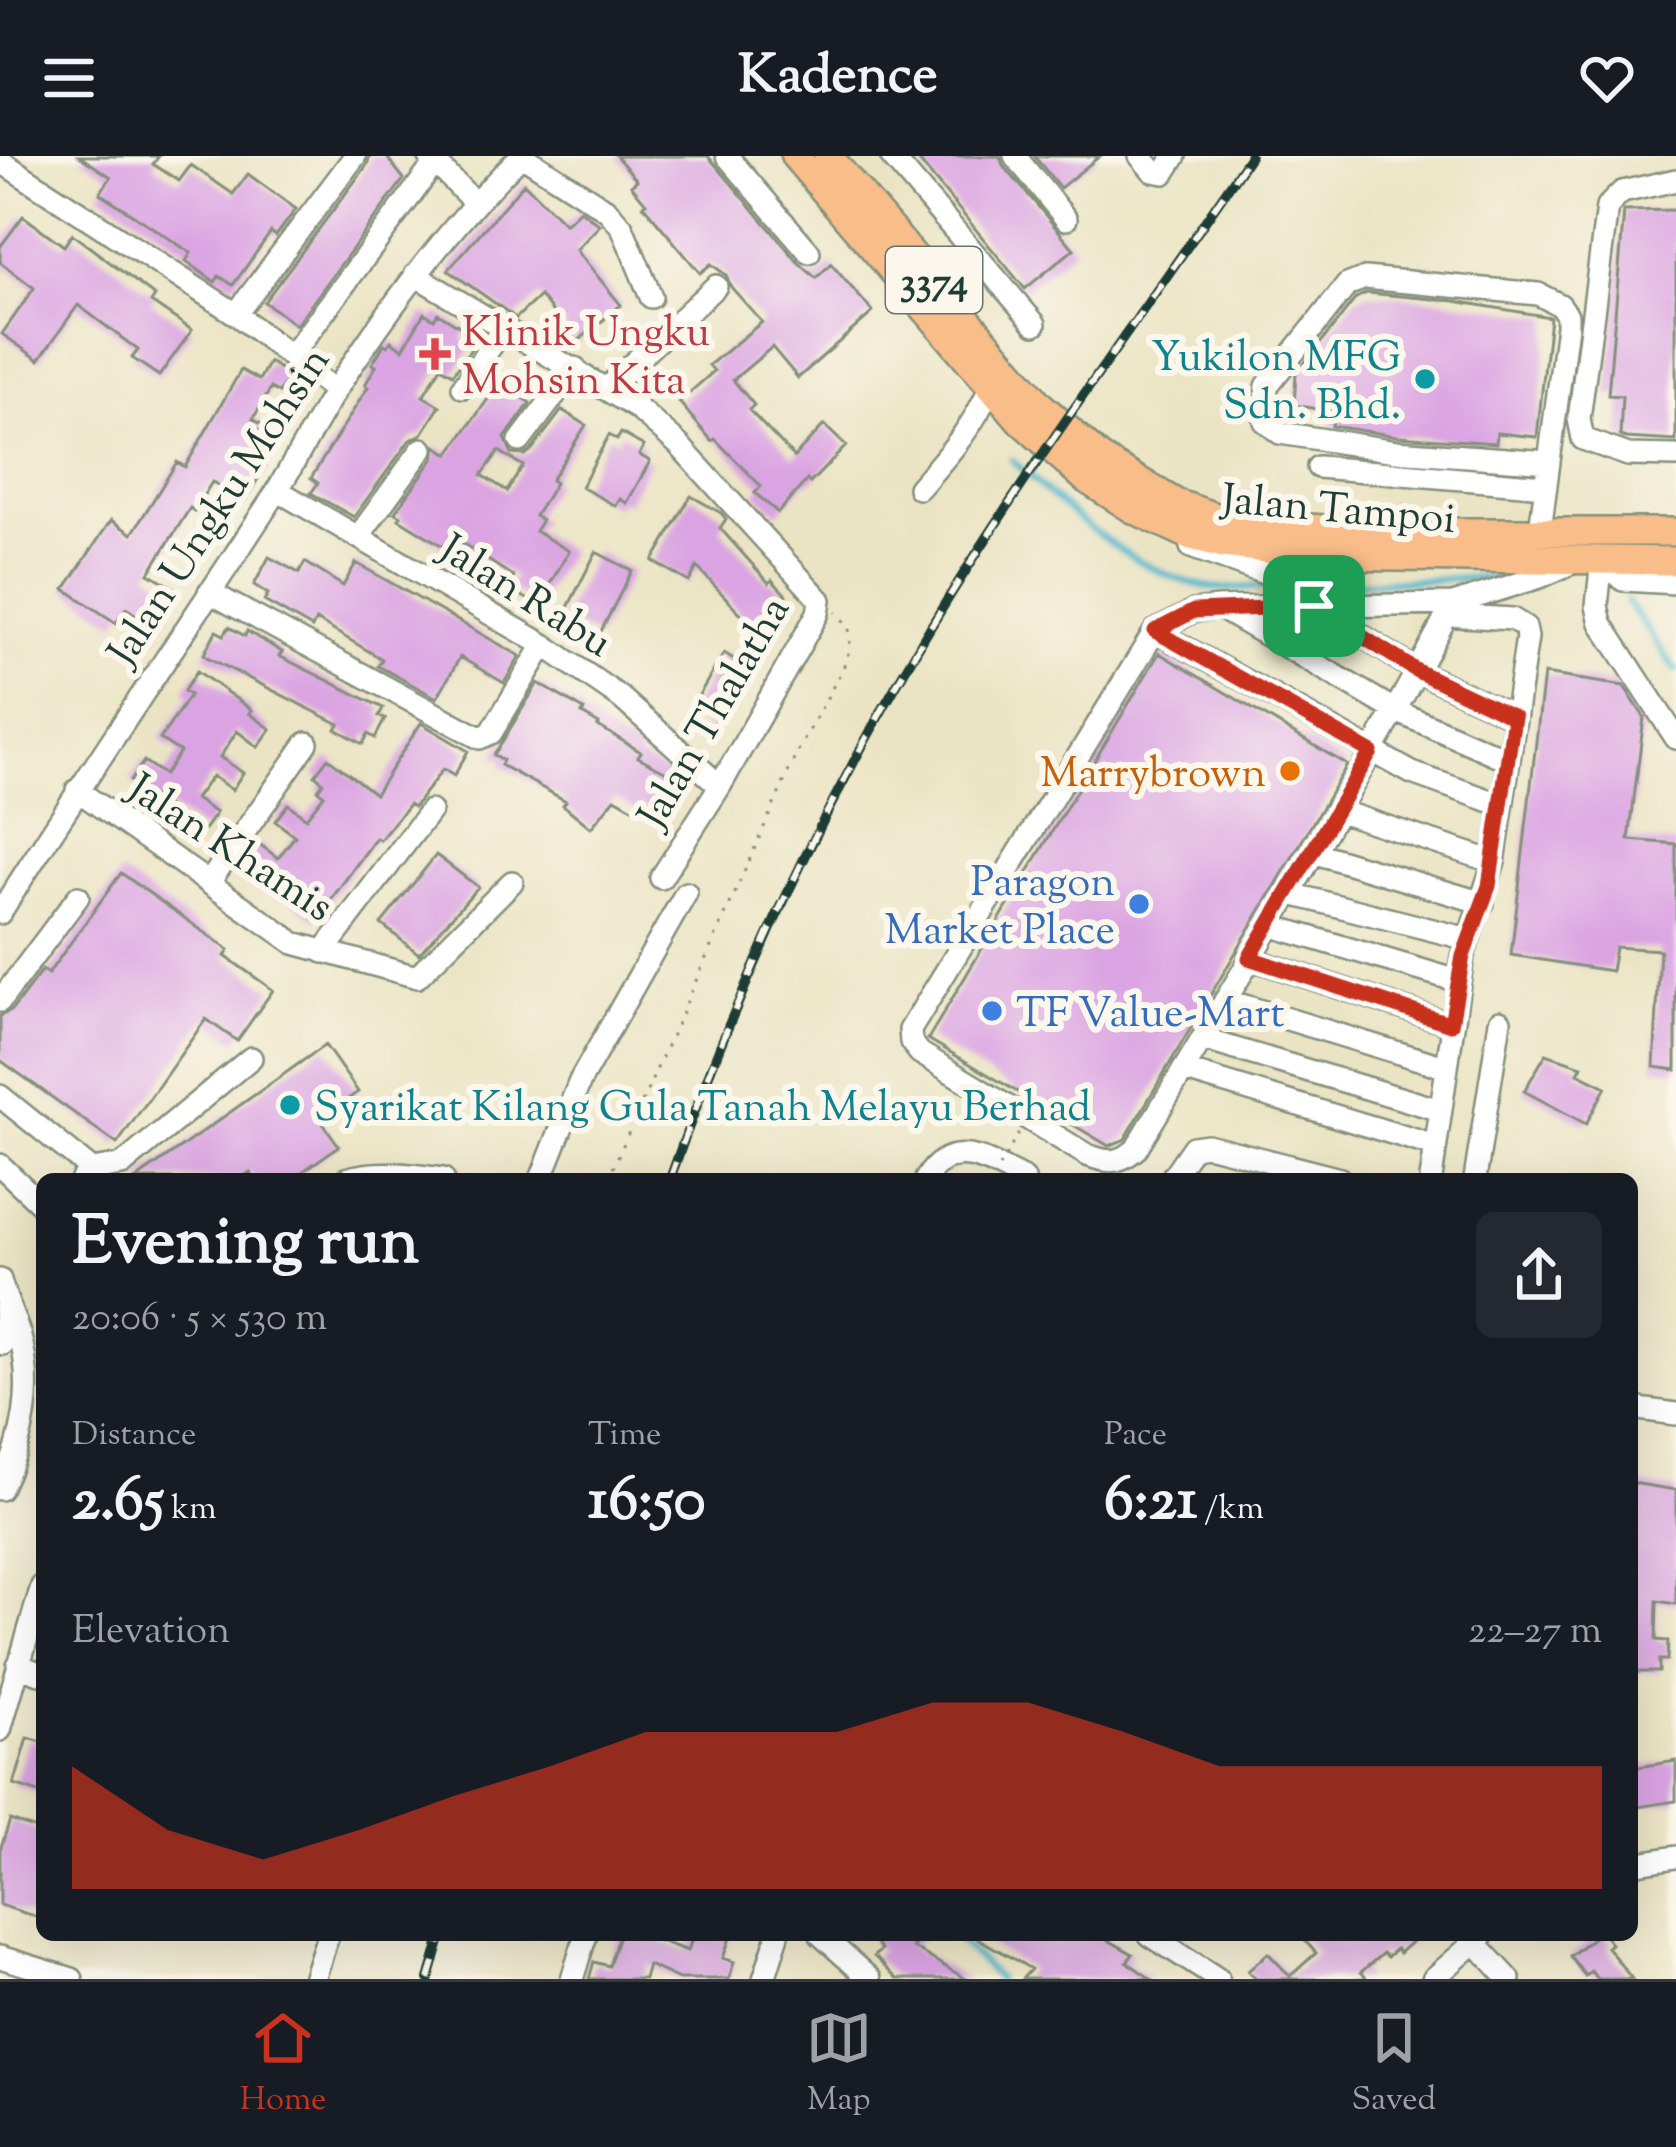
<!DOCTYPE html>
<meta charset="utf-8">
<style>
body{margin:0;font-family:"Sorts Mill Goudy",serif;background:#242831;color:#f1f3f6;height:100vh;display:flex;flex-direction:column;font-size:45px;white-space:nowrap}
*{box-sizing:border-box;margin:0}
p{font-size:39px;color:#9ea1a6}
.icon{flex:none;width:66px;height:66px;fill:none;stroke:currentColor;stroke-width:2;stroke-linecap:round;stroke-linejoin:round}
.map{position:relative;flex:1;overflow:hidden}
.side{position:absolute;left:36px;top:1017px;width:1602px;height:768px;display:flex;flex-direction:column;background:#171b24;border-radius:18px;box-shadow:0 12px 48px #0002}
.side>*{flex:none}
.pin{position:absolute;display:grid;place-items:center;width:102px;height:102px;color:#fff;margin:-51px;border-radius:24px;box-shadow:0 6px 18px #0006}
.round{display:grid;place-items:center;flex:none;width:126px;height:126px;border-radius:18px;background:#242831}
.headline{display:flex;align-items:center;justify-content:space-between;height:204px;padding:0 36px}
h1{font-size:66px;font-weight:800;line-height:90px}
.stats{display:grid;grid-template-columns:repeat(3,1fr);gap:18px;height:204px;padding:12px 36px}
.stats div{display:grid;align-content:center}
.stats b{font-size:60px;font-weight:800}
.stats small{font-size:33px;font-weight:400}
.stats p{font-size:33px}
.chart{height:336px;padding:24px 36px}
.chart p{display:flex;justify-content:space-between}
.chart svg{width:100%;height:216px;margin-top:12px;fill:#c8321e;opacity:.7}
header{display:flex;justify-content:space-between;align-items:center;height:156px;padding:0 36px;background:#171b24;font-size:54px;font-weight:800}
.tab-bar{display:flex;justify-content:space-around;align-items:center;height:168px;border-top:3px solid #363941;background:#171b24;font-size:33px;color:#9ea1a6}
.tab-bar a{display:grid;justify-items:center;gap:6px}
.tab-bar .current{color:#c8321e}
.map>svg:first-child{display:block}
</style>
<header><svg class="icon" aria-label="menu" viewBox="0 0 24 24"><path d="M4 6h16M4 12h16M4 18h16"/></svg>Kadence<svg class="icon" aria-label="heart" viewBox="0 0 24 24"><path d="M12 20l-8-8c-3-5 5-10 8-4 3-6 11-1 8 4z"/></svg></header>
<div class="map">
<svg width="1676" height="1823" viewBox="0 0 1676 1823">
<rect width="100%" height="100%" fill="#fbf7ec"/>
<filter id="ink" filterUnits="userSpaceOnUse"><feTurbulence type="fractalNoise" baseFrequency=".00833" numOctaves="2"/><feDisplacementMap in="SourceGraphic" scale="24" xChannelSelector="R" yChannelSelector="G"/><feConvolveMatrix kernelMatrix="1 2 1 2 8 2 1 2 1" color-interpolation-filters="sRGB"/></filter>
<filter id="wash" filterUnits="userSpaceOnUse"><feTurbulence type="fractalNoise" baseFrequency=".004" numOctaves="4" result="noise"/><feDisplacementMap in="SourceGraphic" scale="48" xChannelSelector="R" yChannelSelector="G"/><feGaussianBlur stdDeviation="2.7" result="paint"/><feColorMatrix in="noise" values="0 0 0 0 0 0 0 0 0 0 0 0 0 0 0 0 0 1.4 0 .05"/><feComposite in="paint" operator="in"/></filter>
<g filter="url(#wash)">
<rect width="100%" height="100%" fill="#ebe4c4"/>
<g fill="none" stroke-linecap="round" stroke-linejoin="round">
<!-- stream -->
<path stroke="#50b8ce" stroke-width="6" d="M1012,304C1065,354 1139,422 1215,432C1232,434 1253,430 1271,430
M1296,429L1508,421
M1626,445L1676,514
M954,1779L998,1823"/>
</g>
<g id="blocks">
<!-- building -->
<path fill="#daa3e2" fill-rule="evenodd" d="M79,0H159L153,8L179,25L191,9L233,38L248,18L296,53L276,80L271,76L233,129L219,120L215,126L186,105L191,97L100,37L111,21Z
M370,0H386L404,23L296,169L264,146L367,9Z
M616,0H708L798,106L816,122L831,108L873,156L798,222L772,191L733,224L754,249L749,254L794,301L824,269L846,290L810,327L807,324L778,357L755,337L761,330L715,283L712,285L679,246L714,215L709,209L762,166L731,131L726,119L711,108L700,117L643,49L646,47L631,29L637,24Z
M915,0H1000L1003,9L1074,93L1025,133Z
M1034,0H1100L1060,32Z
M524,27L565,68L580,54L600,69L576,94L621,149L577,186L540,140L516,162L448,114Z
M1676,54V285L1626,282L1620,280L1622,240L1608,239L1624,55Z
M23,60L64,90L72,78L155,140L151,146L192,174L159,220L132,202L138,194L78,149L39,204L2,178L34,132L0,106V91Z
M1367,137L1455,145L1550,161L1537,281L1497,277L1496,287L1398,280L1332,270L1334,256L1294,249L1296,218L1356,142Z
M424,157L434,163L438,157L467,175L462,183L473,190L453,218L441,211L423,240L440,250L422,278L410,284L354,361L311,337L318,327L311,322L368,231L365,229L376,210L372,208L384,188L388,190L391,185L403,193Z
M269,206L290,219L279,237L271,232L253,263L263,269L257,280L263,284L252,303L265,311L246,343L212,326L194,355L190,352L149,417L176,433L152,469L126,452L116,467L65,433L111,364L132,378L177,306L185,311L241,214L259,224Z
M500,226L530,247L505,282L512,298L525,299L531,295L562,254L586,269L551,324L555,327L535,360L542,364L535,375L569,395L538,449L508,432L514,421L453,381L446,392L399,363L401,360L395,356L434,302L436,290L449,298ZM499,295L523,310L507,335L482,319Z
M621,277L644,290L639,299L650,305L627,347L620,343L616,350L581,331L609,279L617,284Z
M691,340L721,357L726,363L720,372L769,427L772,424L786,439L766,458L771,463L758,476L697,411L689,426L653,405Z
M596,396L632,415L598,481L562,463Z
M269,401L299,417L305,406L343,430L356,407L520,500L504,527L460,501L437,542L378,510L382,503L316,464L312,472L264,445L268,438L254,429Z
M229,471L245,480L247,475L282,496L279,500L383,552L379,560L385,563L375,582L368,578L363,588L336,573L339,568L207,501L204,498L216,475L224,479Z
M724,497L747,511L711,573L687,559Z
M1159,497L1347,609L1125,983L1109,990L928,883Z
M197,515L252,554L249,557L271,573L258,591L237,575L220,601L243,617L232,634L212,620L195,643L216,657L203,675L130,625L144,605L164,619L180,596L160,583L190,539L184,535Z
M1544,518L1624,530L1644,561L1629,684L1676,688V914L1654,911L1660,794L1615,791L1611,815L1511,799Z
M538,527L584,554L582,558L599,568L598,570L641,596L638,601L678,622L658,658L641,649L638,655L615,642L591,672L563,649L566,645L501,609L503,604L494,599Z
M421,567L468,595L454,620L443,613L414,651L409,648L380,684L376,682L316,764L245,709L259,688L278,702L295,680L275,665L288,648L306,662L324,639L318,634L323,626L315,619L328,602L375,638Z
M436,699L478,731L419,798L381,768Z
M121,717L229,794L225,800L273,834L237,885L206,863L117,988L0,904V860L12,854L42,814L48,818Z
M325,889L358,936L320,963L339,990L292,1023H255L250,1016L240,1023H136Z
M1546,898L1582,910L1578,917L1606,931L1586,968L1524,935Z
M1632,1327L1676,1334V1448L1657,1445L1656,1484L1668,1485L1667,1504H1659V1516H1632Z
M28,1582L42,1586V1638L14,1629Z
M1676,1605V1645L1632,1652V1612Z
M10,1664L42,1675V1763L0,1749V1694Z
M619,1779H643L688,1795L693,1779H731L723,1802L734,1806L729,1823H679L648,1809L644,1823H589L594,1806L609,1810Z
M868,1779H926L912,1791L966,1823H897L874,1800L881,1794Z
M972,1779H1099L1133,1798L1127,1806L1151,1823H1022L1031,1813Z
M1300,1779H1419L1399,1797L1396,1793L1387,1801L1383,1797L1361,1816L1367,1823H1256L1248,1815L1268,1797L1290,1820L1316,1797Z
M1596,1779H1604L1611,1788L1607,1791L1632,1823H1597L1591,1815L1585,1820L1570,1800Z"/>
</g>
</g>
<g filter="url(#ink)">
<use href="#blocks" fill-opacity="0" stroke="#85907c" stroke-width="3"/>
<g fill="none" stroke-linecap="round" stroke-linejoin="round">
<!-- minor casing -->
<g stroke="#85907c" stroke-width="26">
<path id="minor" d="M429,0L474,46
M523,0L607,54L622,71L651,141
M727,0L809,96
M891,0L1035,168
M1015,0L1066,63
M1140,0L1153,15L1164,17L1175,0
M0,5L236,158L335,235
M1676,24L1622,36L1607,51L1579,263L1583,283L1628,299L1676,300
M415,119L637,252L678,288L820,444L818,457L720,630L661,722
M236,158L355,0
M291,200L435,7
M463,231L504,171
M608,231L716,130
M520,285L575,212
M1318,311L1545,330
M919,332C947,300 974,271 990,231
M277,334L544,489L621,542L720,630
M1540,374L1567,170V159L1560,149L1538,138L1365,122L1347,129L1267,230L1265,265L1280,277L1396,295L1549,306
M358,381L422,293
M1191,391L1264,417L1417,515L1514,561
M1602,404L1597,450L1601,467L1676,582
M1602,404L1623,424L1676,427
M209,436L480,582L491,577L544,489
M1453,448C1355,633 1244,813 1136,993C1119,1008 1108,1007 1087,999L920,897L911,886L910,874L1155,475L1194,455L1219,452L1453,448L1540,421L1574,406
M1220,452L1396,555L1508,604
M1155,475L1412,617L1502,649
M77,634L294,787L417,821L512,726
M1336,654L1494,706
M1312,696L1483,747
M210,725L307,587
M1287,737L1468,783
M0,757C89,615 184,478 275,338C296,304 314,269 335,235C389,151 449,70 521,0
M1269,769L1458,825
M323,796L430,655
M1249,802L1451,868
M1225,844L1445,911
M0,845L78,741
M1202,883L1440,954
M1183,914L1435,990
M0,940L92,1014
M0,1009L42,1049
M82,1023L92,1014L122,1009L251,902
M346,1023C378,1013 411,1019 443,1023
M541,1023L580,925L686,737
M926,1023C952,980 989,1006 1024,1023
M1171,1023L1193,991L1207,989L1340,1023
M1431,1023L1463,800L1494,706L1527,481L1525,471L1512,463L1447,459
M1475,1023L1500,865
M0,1124C5,1143 13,1159 19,1177C35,1230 24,1285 0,1333
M3,1188L6,1149
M1632,1252L1676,1258
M18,1509L42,1518
M0,1574L42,1430
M1632,1708L1676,1701
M821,1779L870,1823
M1150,1779L1218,1823
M1468,1779L1509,1823
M0,1801L72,1823
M314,1823L328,1779
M572,1823L586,1779
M764,1823L778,1779
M1433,1823L1483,1779"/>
</g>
<!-- major casing -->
<g stroke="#85907c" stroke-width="32">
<path id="major" d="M795,0L1021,265L1086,323L1133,353L1191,380L1223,388L1324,400L1676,405
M828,0L1039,248L1100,302L1176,347L1216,361L1275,370L1376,376H1676"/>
</g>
<!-- path -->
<path stroke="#85907c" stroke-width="3" stroke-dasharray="3 9" stroke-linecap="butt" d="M608,1023L796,599L843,512L850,492L849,471L836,456"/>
<!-- minor -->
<use href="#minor" stroke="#fff" stroke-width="21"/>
<!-- major -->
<use href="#major" stroke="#f8bd89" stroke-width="27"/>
<!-- rail casing -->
<g stroke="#1f3d34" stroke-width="10">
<path id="rail" d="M670,1023C737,831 820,656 924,482C1023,317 1142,159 1250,0
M429,1823L442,1779"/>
</g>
<!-- rail -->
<use href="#rail" stroke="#fbf7ec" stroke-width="6" stroke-dasharray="18" stroke-linecap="butt"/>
<!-- path-bridge -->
<path stroke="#85907c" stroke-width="3" stroke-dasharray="3 9" stroke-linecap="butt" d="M999,1011L1036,948"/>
</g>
</g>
<g fill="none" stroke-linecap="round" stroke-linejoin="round" filter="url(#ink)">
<!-- route casing -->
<g stroke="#fff" stroke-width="24">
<path id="route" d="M1314,450L1417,515L1514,561L1489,730L1463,800L1451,868L1249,802L1371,596L1155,475L1194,455Z"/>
</g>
<!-- route -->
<use href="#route" stroke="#c8321e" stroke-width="15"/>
</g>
<!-- markers -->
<path fill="#e0444e" stroke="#fbf7ec" stroke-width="4.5" d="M429 180h12v12h12v12h-12v12h-12v-12h-12v-12h12z"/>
<g fill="#0f9aa8" stroke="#fbf7ec" stroke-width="4.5">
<circle cx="1425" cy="223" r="12"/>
<circle cx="290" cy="949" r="12"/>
</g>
<circle fill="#e8710a" stroke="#fbf7ec" stroke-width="4.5" cx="1290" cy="615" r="12"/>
<g fill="#3f7fe0" stroke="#fbf7ec" stroke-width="4.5">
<circle cx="1139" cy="748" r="12"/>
<circle cx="992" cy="855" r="12"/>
</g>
<g text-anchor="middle" stroke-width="12" stroke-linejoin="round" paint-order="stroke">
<!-- shield labels -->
<rect fill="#fbf7ec" stroke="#61756b" stroke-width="3" x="886" y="91" width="96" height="66" rx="9"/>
<g font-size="39" font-weight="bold" fill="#1f3d34">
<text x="934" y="138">3374</text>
</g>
<!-- health labels -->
<g font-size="42" fill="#be3a42" stroke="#fbf7ec" text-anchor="start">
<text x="462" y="189">Klinik Ungku<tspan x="462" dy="48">Mohsin Kita</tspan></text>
</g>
<!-- culture labels -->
<g font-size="42" fill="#0d838f" stroke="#fbf7ec" text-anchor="end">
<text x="1401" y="214">Yukilon MFG<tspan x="1401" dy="48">Sdn. Bhd.</tspan></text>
<text x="314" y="964" text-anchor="start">Syarikat Kilang Gula Tanah Melayu Berhad</text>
</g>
<!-- street labels -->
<g font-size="42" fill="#1f3d34" stroke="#fbf7ec">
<text transform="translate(217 349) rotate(-57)" y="15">Jalan Ungku Mohsin</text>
<text transform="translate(1339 351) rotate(5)" y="15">Jalan Tampoi</text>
<text transform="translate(527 438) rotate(32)" y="15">Jalan Rabu</text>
<text transform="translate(712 555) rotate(-60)" y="15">Jalan Thalatha</text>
<text transform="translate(232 690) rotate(33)" y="15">Jalan Khamis</text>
</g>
<!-- food labels -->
<g font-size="42" fill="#c56008" stroke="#fbf7ec" text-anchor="end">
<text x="1266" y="630">Marrybrown</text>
</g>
<!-- shop labels -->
<g font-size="42" fill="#366cbe" stroke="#fbf7ec" text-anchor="end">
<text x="1115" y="739">Paragon<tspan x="1115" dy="48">Market Place</tspan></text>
<text x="1016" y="870" text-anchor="start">TF Value-Mart</text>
</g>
</g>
</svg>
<div class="pin" style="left:1314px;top:450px;background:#1e9e55"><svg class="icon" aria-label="arrive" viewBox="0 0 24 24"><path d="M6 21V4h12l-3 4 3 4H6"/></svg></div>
<section class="side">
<div class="headline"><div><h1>Evening run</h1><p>20:06 · 5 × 530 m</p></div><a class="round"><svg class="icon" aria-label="share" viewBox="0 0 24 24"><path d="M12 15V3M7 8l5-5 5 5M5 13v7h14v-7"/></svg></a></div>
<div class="stats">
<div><p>Distance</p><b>2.65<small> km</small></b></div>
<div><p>Time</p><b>16:50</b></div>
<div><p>Pace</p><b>6:21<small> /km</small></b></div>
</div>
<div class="chart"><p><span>Elevation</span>22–27 m</p>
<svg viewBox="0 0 160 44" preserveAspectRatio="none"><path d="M0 44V19L10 32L20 38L30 32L40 25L50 19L60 12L70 12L80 12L90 6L100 6L110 12L120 19L130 19L140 19L150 19L160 19V44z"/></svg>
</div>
</section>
</div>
<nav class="tab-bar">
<a class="current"><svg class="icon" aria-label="home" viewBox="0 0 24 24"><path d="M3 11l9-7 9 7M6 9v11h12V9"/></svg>Home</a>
<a><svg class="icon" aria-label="map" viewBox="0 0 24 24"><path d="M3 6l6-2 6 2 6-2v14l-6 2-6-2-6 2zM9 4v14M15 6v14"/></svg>Map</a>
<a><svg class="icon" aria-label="saved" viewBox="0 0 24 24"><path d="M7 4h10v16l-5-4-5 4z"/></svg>Saved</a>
</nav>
